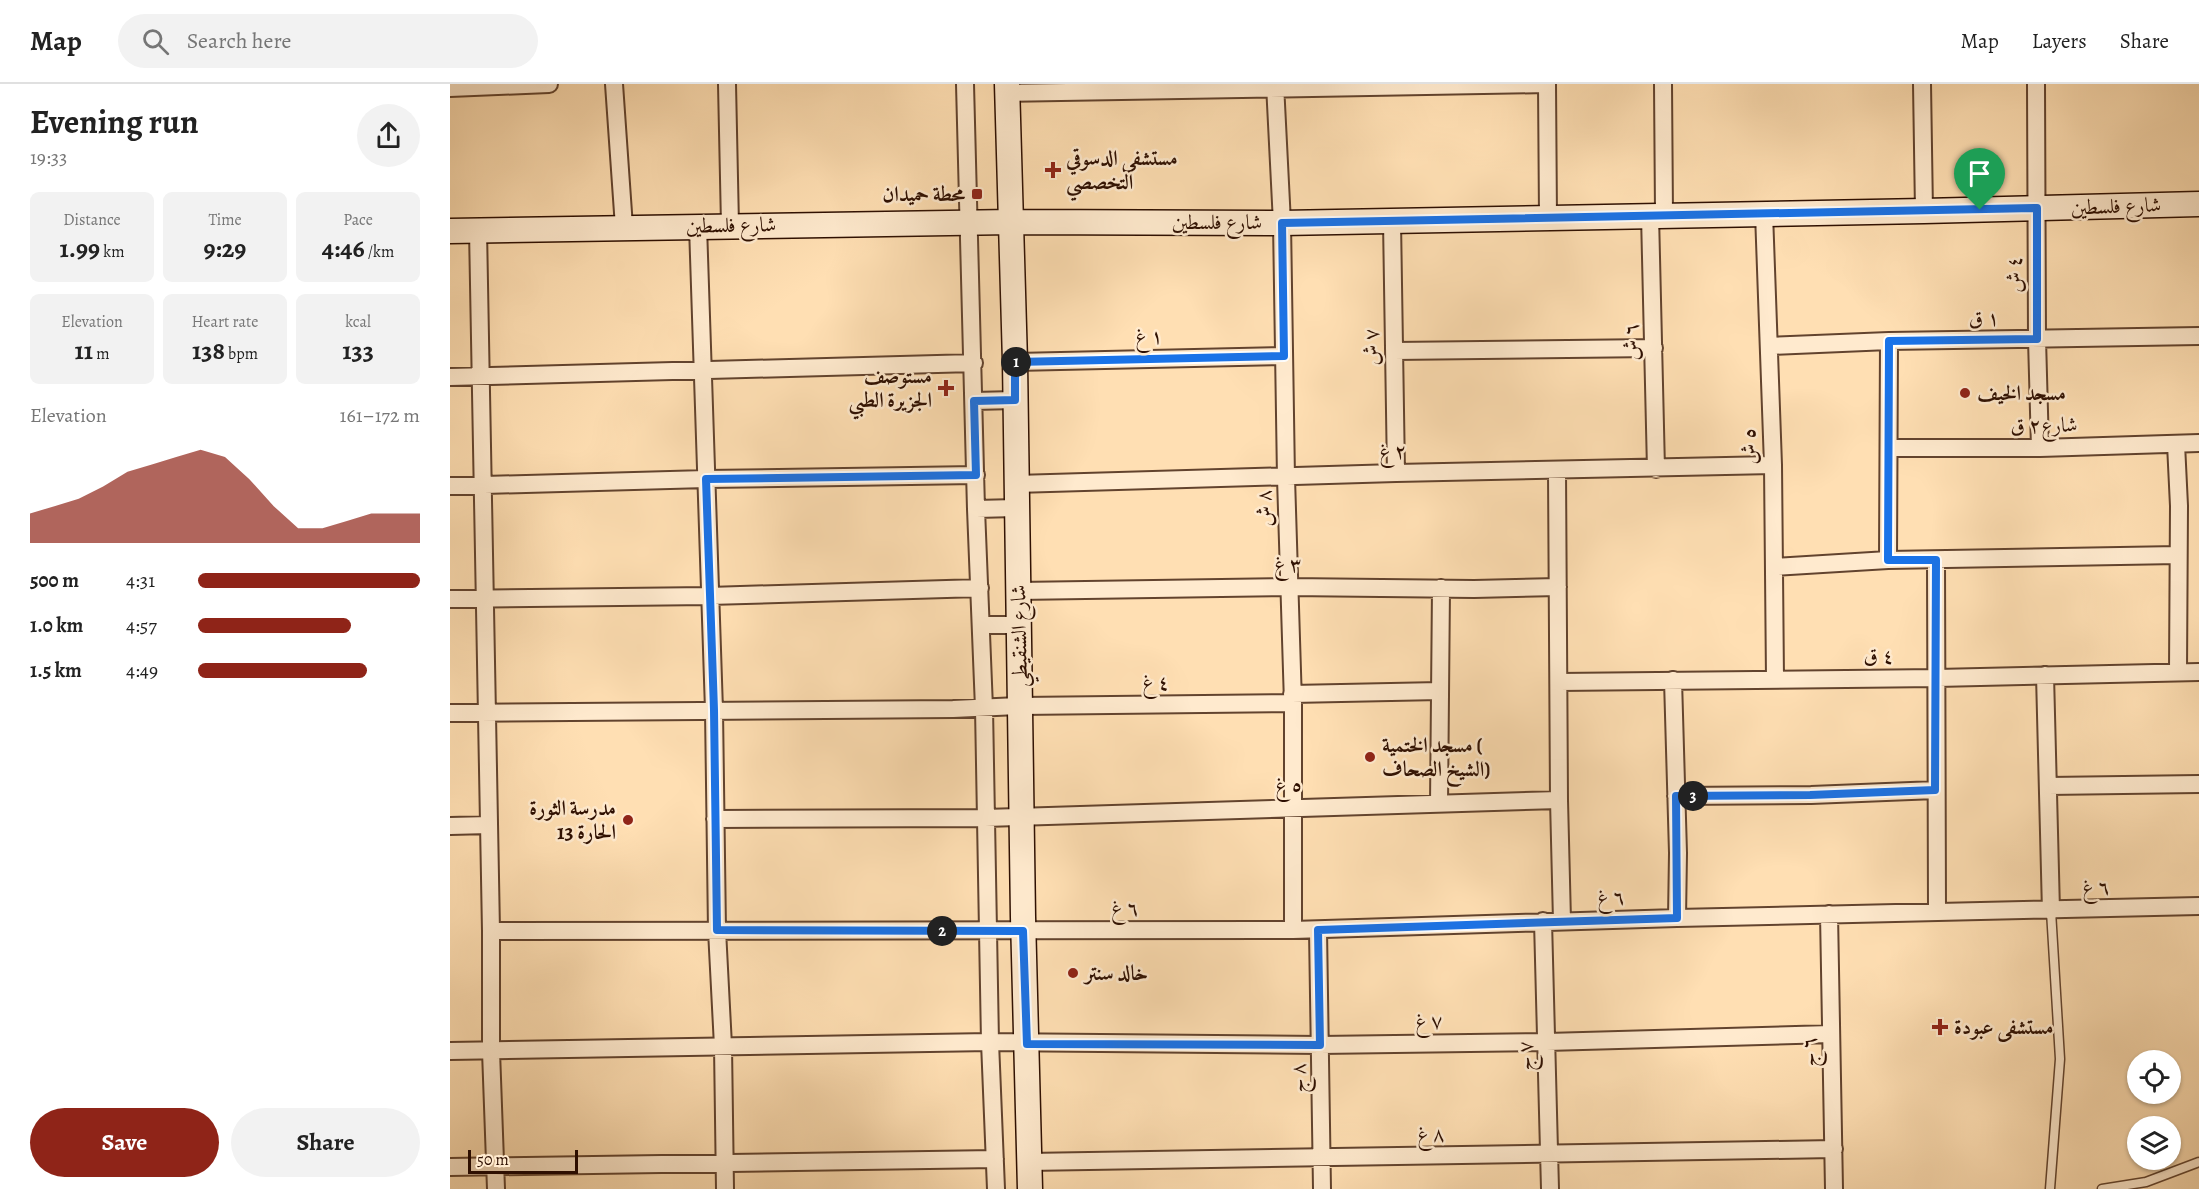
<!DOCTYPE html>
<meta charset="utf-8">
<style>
body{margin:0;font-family:Alegreya,Amiri,serif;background:#f2f2f2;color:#222;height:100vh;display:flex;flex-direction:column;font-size:22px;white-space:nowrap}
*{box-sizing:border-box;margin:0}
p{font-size:20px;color:#767676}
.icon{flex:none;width:33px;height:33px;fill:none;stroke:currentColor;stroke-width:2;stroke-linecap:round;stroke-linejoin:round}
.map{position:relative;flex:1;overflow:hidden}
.sheet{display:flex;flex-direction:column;background:#fff;width:450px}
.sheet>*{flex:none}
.buttons{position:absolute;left:1677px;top:966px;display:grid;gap:12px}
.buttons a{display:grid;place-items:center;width:54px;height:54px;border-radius:50%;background:#fff;box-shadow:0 2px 4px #0004;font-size:30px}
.scale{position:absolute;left:18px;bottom:15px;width:110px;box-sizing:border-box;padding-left:6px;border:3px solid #2e0f01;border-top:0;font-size:16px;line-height:21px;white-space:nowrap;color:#2e0f01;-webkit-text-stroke:4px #ffeace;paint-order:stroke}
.pin{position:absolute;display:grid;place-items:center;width:51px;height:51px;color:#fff;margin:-62px -26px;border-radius:50% 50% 50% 0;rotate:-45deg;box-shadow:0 0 6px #0007}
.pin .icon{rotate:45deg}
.km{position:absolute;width:30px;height:30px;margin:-15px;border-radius:50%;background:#222;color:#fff;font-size:16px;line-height:30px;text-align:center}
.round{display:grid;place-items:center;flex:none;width:63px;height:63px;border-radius:32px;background:#f2f2f2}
.summary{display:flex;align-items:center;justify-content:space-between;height:102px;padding:0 30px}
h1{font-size:33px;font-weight:600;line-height:45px}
.stats{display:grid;grid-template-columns:repeat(3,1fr);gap:9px;height:102px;padding:6px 30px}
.stats div{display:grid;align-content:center;border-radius:9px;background:#f2f2f2;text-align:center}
.stats b{font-size:26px;font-weight:600}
.stats small{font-size:16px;font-weight:400}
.stats p{font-size:16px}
.chart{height:168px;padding:12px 30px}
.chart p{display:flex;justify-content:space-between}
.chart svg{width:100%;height:108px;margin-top:6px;fill:#8f2418;opacity:.7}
.cta{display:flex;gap:12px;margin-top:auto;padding:12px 30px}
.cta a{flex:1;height:69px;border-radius:36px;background:#8f2418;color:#fff;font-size:24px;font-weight:600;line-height:69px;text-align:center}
.cta a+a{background:#f2f2f2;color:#222}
ul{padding:0 30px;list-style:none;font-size:20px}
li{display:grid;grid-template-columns:96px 72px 1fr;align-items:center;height:45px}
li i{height:15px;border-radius:8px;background:#8f2418}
header{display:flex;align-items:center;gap:36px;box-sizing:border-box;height:84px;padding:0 30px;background:#fff;border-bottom:2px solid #e0e0e0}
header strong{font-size:28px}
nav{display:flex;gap:33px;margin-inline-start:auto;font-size:21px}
.search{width:420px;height:54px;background:#f2f2f2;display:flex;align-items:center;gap:15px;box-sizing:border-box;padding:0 21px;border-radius:33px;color:#767676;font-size:22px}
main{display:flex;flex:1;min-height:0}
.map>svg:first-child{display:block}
</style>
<header>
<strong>Map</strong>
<div class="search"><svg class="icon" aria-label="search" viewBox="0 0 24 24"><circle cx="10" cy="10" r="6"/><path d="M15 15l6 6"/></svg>Search here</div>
<nav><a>Map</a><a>Layers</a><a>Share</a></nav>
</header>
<main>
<section class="sheet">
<div class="summary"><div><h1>Evening run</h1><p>19:33</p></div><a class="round"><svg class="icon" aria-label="share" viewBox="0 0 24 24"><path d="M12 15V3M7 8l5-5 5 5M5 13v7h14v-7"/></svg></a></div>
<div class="stats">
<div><p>Distance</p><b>1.99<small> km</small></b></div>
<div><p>Time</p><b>9:29</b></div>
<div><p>Pace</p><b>4:46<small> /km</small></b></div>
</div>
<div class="stats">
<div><p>Elevation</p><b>11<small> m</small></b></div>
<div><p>Heart rate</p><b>138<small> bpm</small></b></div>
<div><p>kcal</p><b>133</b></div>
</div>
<div class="chart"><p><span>Elevation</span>161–172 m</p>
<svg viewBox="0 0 160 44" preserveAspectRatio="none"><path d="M0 44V32L10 29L20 26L30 21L40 15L50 12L60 9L70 6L80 9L90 18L100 29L110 38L120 38L130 35L140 32L150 32L160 32V44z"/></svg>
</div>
<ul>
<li><b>500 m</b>4:31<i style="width:100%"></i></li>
<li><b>1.0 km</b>4:57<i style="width:69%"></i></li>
<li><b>1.5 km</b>4:49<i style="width:76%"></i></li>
</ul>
<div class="cta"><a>Save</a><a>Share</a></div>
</section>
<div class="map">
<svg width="1749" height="1105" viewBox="0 0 1749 1105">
<rect width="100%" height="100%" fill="#ffdfb3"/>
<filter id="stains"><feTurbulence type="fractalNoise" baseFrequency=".00333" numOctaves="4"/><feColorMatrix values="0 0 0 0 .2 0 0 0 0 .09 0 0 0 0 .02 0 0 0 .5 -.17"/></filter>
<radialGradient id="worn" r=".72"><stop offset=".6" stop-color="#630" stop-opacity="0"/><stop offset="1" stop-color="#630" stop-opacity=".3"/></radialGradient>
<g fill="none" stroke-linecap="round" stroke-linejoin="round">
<!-- lane casing -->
<g stroke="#62432e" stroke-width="11">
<path id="lane" d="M1600,1105L1610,975L1601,827
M1652,1105L1696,1098L1749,1078"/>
</g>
<!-- street casing -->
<g stroke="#62432e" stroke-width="20">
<path id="street" d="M164,0L174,143
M277,0L280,141
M515,0L526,425L534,624L540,958L546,1105
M825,0L832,139L836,394L843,619V846
M1097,0L1098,133
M1213,0L1214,130
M1472,0L1474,127
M1586,0L1587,255L1590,364
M0,4L99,0
M558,9L1097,0
M1314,129L1323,381L1325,595
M1200,131L1206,385
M942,137L946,389
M248,142L264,626L267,846L273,962L275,1105
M28,146L41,847V967L46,1105
M1319,262L1439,257L1749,252
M944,267L1204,264
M565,278L834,272
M0,293L524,279
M524,317L565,316
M1726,360L1729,422L1728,588
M1440,364H1590L1749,359
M1107,386L1109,716L1112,837
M565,400L946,389L1323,381
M0,402L256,395L526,391
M526,425L566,424
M1438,476L1439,257
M1486,476L1487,827
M1324,483L1438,476L1728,471
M568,507L839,503L1024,505L1108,503
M0,515L259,512L530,504
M532,541H569
M1595,591L1601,827
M1223,596L1228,769L1227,834
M1109,598L1487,594L1749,588
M842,610L990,607
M0,629L503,625L570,622L843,619
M1598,702L1749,700
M1226,712L1361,711L1486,706
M989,720L991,504
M265,735L535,734L1109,716
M0,742L39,741
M1379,830L1384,1105
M1093,837L1100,1105
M868,846L872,1105
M41,847L843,846L1227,834L1749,822
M0,967L540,958L870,961L1097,958L1381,950
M578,1078L1384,1065
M0,1083L545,1075"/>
</g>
<!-- secondary casing -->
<g stroke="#2e0f01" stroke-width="27">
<path id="secondary" d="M557,0L565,278L573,833L580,1105
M0,147L561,138L832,139L1474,127L1749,120"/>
</g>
<!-- lane -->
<use href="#lane" stroke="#ffeace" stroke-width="8"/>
<!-- street -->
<use href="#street" stroke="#ffeace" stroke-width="16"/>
<!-- secondary -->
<use href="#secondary" stroke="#ffeace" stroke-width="24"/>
</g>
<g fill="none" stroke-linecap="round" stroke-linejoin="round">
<!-- route casing -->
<g stroke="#fff" stroke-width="12">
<path id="route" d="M1587,124V255L1439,257L1438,476H1486L1485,706L1360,711L1226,712L1227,834L868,846L870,961L577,960L573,847L267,846L264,626L256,395L526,391L524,317L565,316V278L834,272L832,139Z"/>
</g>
<!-- route -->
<use href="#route" stroke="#1a73e8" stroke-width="8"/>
</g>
<!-- markers -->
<g fill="#8f2418" stroke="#ffeace" stroke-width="2">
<path d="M600 77h6v6h6v6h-6v6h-6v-6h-6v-6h6z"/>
<rect x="521" y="104" width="12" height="12" rx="3"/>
<path d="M493 295h6v6h6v6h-6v6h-6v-6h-6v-6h6z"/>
<circle cx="1515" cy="309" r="6"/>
<circle cx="920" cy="673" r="6"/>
<circle cx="178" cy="736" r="6"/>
<circle cx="623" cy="889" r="6"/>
<path d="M1487 934h6v6h6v6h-6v6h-6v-6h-6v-6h6z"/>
</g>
<g text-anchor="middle" stroke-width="5" stroke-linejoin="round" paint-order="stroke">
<!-- poi labels -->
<g font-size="21" font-weight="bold" fill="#2e0f01" stroke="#ffeace" text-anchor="start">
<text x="616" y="81">مستشفى الدسوقي<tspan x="616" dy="24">التخصصي</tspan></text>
<text x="515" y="117" text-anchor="end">محطة حميدان</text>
<text x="482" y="299" text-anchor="end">مستوصف<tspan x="482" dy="24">الجزيرة الطبي</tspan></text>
<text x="1527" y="316">مسجد الخيف</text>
<text x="932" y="668">مسجد الختمية (<tspan x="932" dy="24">الشيخ الصحاف)</tspan></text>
<text x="166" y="731" text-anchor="end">مدرسة الثورة<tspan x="166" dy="24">الحارة 13</tspan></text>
<text x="635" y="896">خالد سنتر</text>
<text x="1504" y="950">مستشفى عبودة</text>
</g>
<!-- street labels -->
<g font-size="21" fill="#2e0f01" stroke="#ffeace">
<text transform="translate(1666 122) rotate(-2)" y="7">شارع فلسطين</text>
<text x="767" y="145">شارع فلسطين</text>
<text transform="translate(281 141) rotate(-1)" y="7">شارع فلسطين</text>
<text transform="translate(1564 190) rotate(-90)" y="7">٤ ش</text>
<text transform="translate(1534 234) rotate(-1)" y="7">١ ق</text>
<text transform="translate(699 252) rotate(-1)" y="7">١ غ</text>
<text transform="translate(1181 258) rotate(-91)" y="7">٦ ش</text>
<text transform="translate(921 263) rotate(-91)" y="7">٧ ش</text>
<text transform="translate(1594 341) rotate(-1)" y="7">شارع٢ ق</text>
<text transform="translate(1299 362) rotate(-91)" y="7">٥ ش</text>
<text transform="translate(943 367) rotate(-2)" y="7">٢ غ</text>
<text transform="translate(814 424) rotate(-92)" y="7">٨ ش</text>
<text x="838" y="487">٣ غ</text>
<text transform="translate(569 552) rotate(-91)" y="7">شارع الشنقيطي</text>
<text x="1429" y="579">٤ ق</text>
<text transform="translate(706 598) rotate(-1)" y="7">٤ غ</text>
<text transform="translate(839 701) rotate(-1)" y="7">٥ غ</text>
<text transform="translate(1646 803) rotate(-2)" y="7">٦ غ</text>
<text transform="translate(1161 813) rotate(-2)" y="7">٦ غ</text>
<text x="675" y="831">٦ غ</text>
<text transform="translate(979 937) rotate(-1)" y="7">٧ غ</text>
<text transform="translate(1359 968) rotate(-91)" y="7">٦ ج</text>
<text transform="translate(1075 972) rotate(-91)" y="7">٧ ج</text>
<text transform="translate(848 994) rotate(-91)" y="7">٨ ج</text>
<text transform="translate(981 1050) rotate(-1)" y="7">٨ غ</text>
</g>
</g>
<rect width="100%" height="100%" filter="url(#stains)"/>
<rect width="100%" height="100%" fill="url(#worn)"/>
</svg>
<div class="buttons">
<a><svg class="icon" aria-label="locate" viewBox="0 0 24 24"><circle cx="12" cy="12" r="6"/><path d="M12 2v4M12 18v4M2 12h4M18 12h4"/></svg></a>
<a><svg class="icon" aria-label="layers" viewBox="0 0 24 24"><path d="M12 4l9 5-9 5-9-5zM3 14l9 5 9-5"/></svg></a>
</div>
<div class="scale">50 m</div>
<div class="pin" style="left:1530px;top:126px;background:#1e9e55"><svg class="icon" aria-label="arrive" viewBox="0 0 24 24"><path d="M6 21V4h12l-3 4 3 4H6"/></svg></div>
<b class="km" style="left:566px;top:278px">1</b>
<b class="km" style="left:492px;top:847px">2</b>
<b class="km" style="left:1243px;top:712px">3</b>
</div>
</main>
